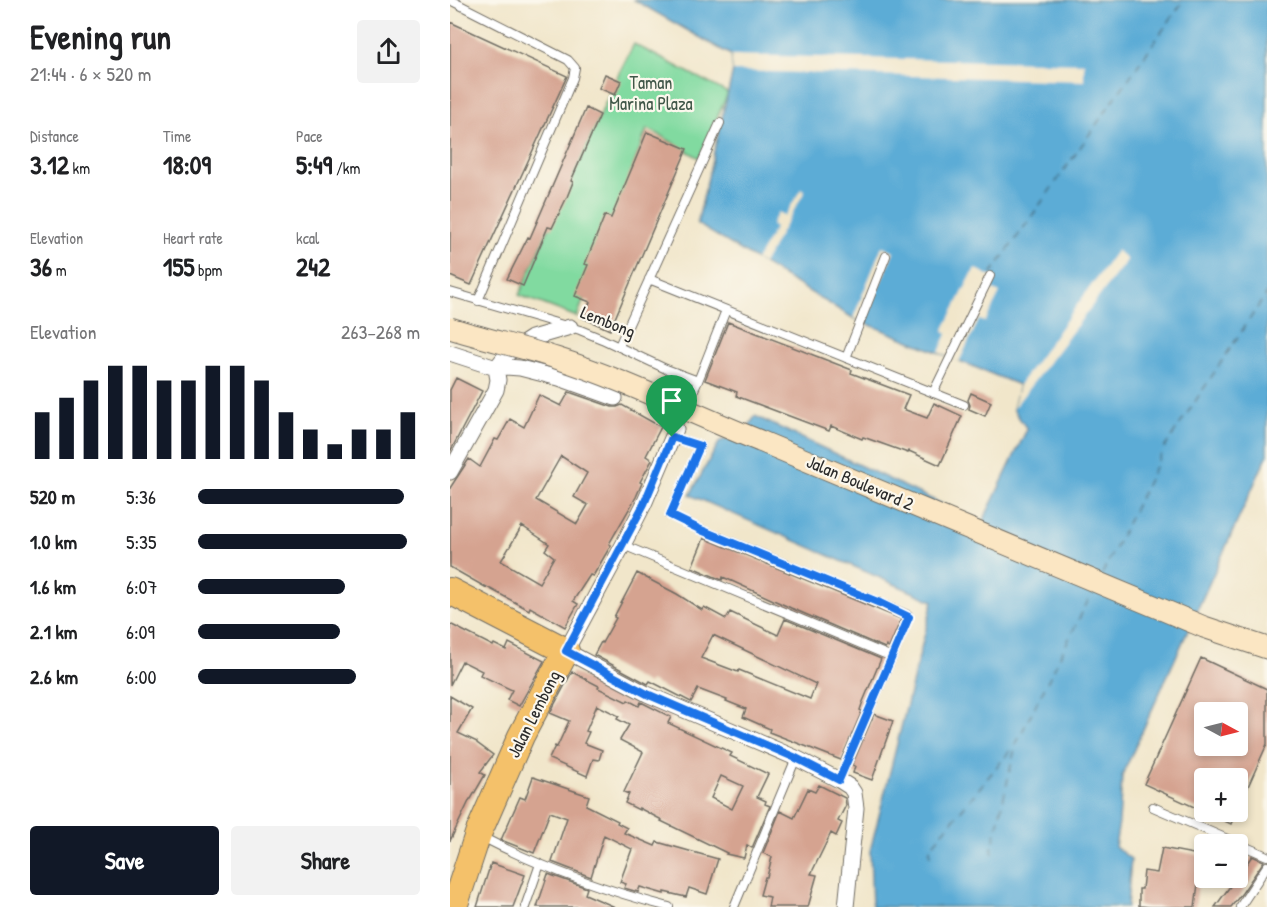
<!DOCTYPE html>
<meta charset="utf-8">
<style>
body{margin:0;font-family:"Patrick Hand",sans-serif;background:#f2f2f2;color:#202124;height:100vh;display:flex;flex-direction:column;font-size:22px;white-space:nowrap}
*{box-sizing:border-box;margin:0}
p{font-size:20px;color:#757577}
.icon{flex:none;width:33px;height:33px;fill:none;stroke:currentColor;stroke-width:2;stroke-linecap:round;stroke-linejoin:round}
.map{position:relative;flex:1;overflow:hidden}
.sheet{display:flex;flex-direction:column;background:#fff;width:450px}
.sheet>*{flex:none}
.needle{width:39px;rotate:97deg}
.controls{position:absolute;left:744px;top:702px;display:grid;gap:12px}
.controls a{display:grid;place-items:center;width:54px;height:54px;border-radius:6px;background:#fff;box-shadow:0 3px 9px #0003;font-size:30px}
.pin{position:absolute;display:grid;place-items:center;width:51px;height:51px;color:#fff;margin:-62px -26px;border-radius:50% 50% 50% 0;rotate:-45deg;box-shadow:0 0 6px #0007}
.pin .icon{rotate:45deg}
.round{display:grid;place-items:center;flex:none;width:63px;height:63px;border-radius:6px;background:#f2f2f2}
.overview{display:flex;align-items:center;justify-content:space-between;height:102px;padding:0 30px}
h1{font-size:33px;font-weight:700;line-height:45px}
.stats{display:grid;grid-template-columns:repeat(3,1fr);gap:9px;height:102px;padding:6px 30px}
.stats div{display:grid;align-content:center}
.stats b{font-size:26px;font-weight:700}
.stats small{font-size:16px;font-weight:400}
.stats p{font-size:16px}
.chart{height:168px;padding:12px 30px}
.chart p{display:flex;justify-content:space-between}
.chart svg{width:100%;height:108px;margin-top:6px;stroke:#111827;stroke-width:6}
.button{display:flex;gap:12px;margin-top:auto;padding:12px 30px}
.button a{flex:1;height:69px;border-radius:6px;background:#111827;color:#fff;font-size:24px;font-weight:700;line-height:69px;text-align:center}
.button a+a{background:#f2f2f2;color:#202124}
ul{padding:0 30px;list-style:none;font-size:20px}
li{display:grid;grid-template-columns:96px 72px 1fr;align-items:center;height:45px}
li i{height:15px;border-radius:8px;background:#111827}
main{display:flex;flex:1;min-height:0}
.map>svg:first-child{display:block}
</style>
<main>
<section class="sheet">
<div class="overview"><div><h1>Evening run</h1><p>21:44 · 6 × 520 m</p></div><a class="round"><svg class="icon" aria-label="share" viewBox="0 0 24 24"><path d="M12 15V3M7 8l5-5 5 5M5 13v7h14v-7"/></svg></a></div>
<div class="stats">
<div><p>Distance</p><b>3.12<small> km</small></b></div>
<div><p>Time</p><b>18:09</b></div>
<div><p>Pace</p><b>5:49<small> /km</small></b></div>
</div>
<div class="stats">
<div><p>Elevation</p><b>36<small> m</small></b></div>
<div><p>Heart rate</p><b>155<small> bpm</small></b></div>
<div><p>kcal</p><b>242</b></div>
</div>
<div class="chart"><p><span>Elevation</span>263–268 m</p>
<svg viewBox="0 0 160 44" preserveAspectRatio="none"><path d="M5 44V25M15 44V19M25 44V12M35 44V6M45 44V6M55 44V12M65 44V12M75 44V6M85 44V6M95 44V12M105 44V25M115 44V32M125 44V38M135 44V32M145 44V32M155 44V25"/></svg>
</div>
<ul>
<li><b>520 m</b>5:36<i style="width:93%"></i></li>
<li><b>1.0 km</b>5:35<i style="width:94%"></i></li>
<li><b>1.6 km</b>6:07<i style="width:66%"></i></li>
<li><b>2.1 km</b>6:09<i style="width:64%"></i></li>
<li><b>2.6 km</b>6:00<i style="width:71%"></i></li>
</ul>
<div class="button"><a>Save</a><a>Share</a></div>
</section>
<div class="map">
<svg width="817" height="907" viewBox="0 0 817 907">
<rect width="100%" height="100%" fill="#fbf7ec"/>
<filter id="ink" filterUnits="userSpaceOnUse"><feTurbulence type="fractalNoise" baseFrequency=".0167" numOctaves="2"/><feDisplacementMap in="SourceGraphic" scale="12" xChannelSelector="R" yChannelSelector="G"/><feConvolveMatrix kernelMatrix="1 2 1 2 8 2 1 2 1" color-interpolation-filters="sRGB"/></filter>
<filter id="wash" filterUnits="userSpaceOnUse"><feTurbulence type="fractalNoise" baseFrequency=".008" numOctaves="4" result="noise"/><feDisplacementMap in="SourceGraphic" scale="24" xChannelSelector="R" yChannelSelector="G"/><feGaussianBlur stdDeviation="1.35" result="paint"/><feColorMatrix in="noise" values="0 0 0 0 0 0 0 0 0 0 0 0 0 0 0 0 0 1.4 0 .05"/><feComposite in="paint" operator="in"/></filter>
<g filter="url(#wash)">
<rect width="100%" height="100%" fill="#f1e6ca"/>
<!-- green -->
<path fill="#81daa0" stroke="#568266" stroke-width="1.5" d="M184,44L278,93L249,158L208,134L197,129L127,317L69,295L168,75Z"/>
<!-- water -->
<path fill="#5bacd6" stroke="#436c80" stroke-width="1.5" d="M184,0H817V456L672,776L669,822L665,847L681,859L677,907H422L420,851L483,601L240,495L270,441L293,436L305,416L532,523L577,429L563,409L569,385L403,318L247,224L283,71L281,55Z"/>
<!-- pier -->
<path fill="#f1e6ca" d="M281,55L634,63V81L283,71Z
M351,189L355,191L313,264L306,260L325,228L321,225L328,212L335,216Z
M432,246L444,251L414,322L403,318Z
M667,250L677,260L563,409L569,385Z
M525,268L546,279L541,289L550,293L535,322L529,320L509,362L489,352L497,334L493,331Z"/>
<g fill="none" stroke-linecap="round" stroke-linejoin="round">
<!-- ferry -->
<path stroke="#3c5867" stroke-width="1.5" stroke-dasharray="8 6" stroke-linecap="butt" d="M541,274L734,0
M652,574L715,447L817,293
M543,854L542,849L566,744L643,591
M480,856V848L564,746"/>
</g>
<g id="blocks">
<!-- building -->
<path fill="#d5a390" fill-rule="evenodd" d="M0,22L117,76L21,285L0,276Z
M155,74L171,81L165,95L149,88Z
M136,108L150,115L121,181L123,182L117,197L102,228L98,227L73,286L57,279L78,237L80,238Z
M197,132L237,149L160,330L133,318L140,302L125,296L138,265L135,264L155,215L161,218Z
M278,322L402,370L401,373L459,395L453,409L477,418L484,403L512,416L490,465L459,451L458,453L413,437L412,439L381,426L379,431L286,396L287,392L255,380Z
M6,378L32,391L0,452V390Z
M119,392L162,407H167L172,405L211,427L196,456L202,460L190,482L192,483L186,497L159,544L161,545L143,576L140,575L123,601L128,604L115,627L80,607L79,610L35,586V587L0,567V488L19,459L30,467L45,439L48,440L60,419L74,427L89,395L111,406ZM111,456L137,473L124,497L138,505L127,524L86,500ZM72,526L99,544L95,550L104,557L89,583L51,561Z
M521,393L541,402L535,416L519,409L520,405L518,400Z
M254,538L451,619L439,648L436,646L435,648L341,608L273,577L272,580L242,567Z
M187,573L227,594L252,610L254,607L276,619L280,612L328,635L335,619L431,659L412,704L410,710L412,711L391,760L319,732L320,729L293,717L296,709L276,701L277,700L248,689L241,702L200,681L198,684L144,655L151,642L152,643L166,618L164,617ZM263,635L366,684L360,699L289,670L288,672L251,658Z
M0,624L43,646L44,644L56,650L59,643L94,661L69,706L57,700L62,690L30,675L32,671L12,661L0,685Z
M751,658L817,689V744L788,809V778H754V812H786L781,824L694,784ZM754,712H788V746H754Z
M122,672L149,686L148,688L177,702L178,700L189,706L191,702L221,717L218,723L282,753L280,756L318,774L307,797L316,801L315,804L320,806L302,848L297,845L294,858L276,854L277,853L211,821L212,820L189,808V810L175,803L179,794L174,792L193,752L170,740L179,725L167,719L169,716L147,705L136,731L139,732L134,743L152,750L149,760L143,759L137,776L99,759L105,746L107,747L119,721L100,713ZM271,776L293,786L282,809L261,798Z
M0,696L22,709L8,733L27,742V743L43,755L30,772L35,775L21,799H20L0,841Z
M424,714L443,721L422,780L403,773L405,766L402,765Z
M83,777L139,796L136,805L168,821L167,823L177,828L174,833L205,846L207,842L268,859L257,894L239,888L236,897L214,892V894L190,887L188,892L174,888L176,884L170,882L182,849L154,835L141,877L102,862L117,818L100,812L84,853L51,840L70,797L75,799Z
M369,785L395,798L396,805L388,821L392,823L386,836L381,833L361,874L367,875L358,907H318L320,897L310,895L315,877H317L322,857L313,853L330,811L344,818L358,789L365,792Z
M712,848L754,856L751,876H749L745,907H701L689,906V889H692L694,871L707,873Z
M802,856L814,861L792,893L781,907H765Z
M41,863L75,875L63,907H27Z
M98,874L137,888L135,894L165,907H87Z"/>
</g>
</g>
<g filter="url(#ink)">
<use href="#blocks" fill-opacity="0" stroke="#706c63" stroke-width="1.5"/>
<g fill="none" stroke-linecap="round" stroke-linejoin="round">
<!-- service casing -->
<g stroke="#706c63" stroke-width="10">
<path id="service" d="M0,0L118,60L125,68L123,78L28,301
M199,279L514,405
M0,292L130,330L152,339L216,369L248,381L226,429
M169,346L270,123
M396,358L436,256
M248,381L276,310
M483,393L540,276
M222,437L250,446L220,515L251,530L311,554L458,615V618L442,657
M173,545L442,657L389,780
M703,807L817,856
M32,837C92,868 154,890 219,907
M75,907L90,864
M284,907L346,758
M790,907L817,866"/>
</g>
<!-- minor casing -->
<g stroke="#706c63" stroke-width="17">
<path id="minor" d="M0,353L46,368L56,367L70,368L109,378L165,398
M46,368L57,354L82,338L120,327
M226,429L194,504L173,545L116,651L197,694L346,758L389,780L400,787L404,793L406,808L396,907
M0,472L46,390L48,380L46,368"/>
</g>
<!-- secondary casing -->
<g stroke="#706c63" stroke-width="23">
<path id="secondary" d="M310,441L754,627L817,648"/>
</g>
<!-- trunk casing -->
<g stroke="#706c63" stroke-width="28">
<path id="trunk" d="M0,591L116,651L71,736L28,834L4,907"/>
</g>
<!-- service -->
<use href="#service" stroke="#fff" stroke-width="8"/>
<!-- minor -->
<use href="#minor" stroke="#fff" stroke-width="15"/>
<!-- secondary -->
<use href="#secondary" stroke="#fbe6c3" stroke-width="21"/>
<!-- trunk -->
<use href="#trunk" stroke="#f4c16a" stroke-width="26"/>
<!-- secondary-bridge casing -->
<g stroke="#706c63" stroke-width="23" stroke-linecap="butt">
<path id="secondary-bridge" d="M0,328C35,339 71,347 106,358C176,380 242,414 310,441"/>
</g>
<!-- secondary-bridge -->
<use href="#secondary-bridge" stroke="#fbe6c3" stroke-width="21"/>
</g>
</g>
<g fill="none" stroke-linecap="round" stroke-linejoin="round" filter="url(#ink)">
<!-- route casing -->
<g stroke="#fff" stroke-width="12">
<path id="route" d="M222,437L250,446L220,515L251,530L430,603L459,617L389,780L346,758L197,694L116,651L194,504Z"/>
</g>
<!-- route -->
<use href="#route" stroke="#1a73e8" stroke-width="8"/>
</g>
<g text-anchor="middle" stroke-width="4.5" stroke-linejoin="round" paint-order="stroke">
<!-- park labels -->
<g font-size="18" fill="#405748" stroke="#fbf7ec">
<text x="201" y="89">Taman<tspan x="201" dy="21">Marina Plaza</tspan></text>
</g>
<!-- street labels -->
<g font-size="18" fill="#2b2b2b" stroke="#fbf7ec">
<text transform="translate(158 322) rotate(22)" y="6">Lembong</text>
<text transform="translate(410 483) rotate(23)" y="6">Jalan Boulevard 2</text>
<text transform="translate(84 714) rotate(-63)" y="6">Jalan Lembong</text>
</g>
</g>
</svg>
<div class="controls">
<a><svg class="needle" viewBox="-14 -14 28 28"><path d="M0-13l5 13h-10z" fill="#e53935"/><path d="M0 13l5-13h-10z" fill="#757577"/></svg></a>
<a>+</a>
<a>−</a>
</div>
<div class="pin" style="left:222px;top:437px;background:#1e9e55"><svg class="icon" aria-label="arrive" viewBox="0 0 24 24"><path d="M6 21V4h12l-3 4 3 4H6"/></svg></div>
</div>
</main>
